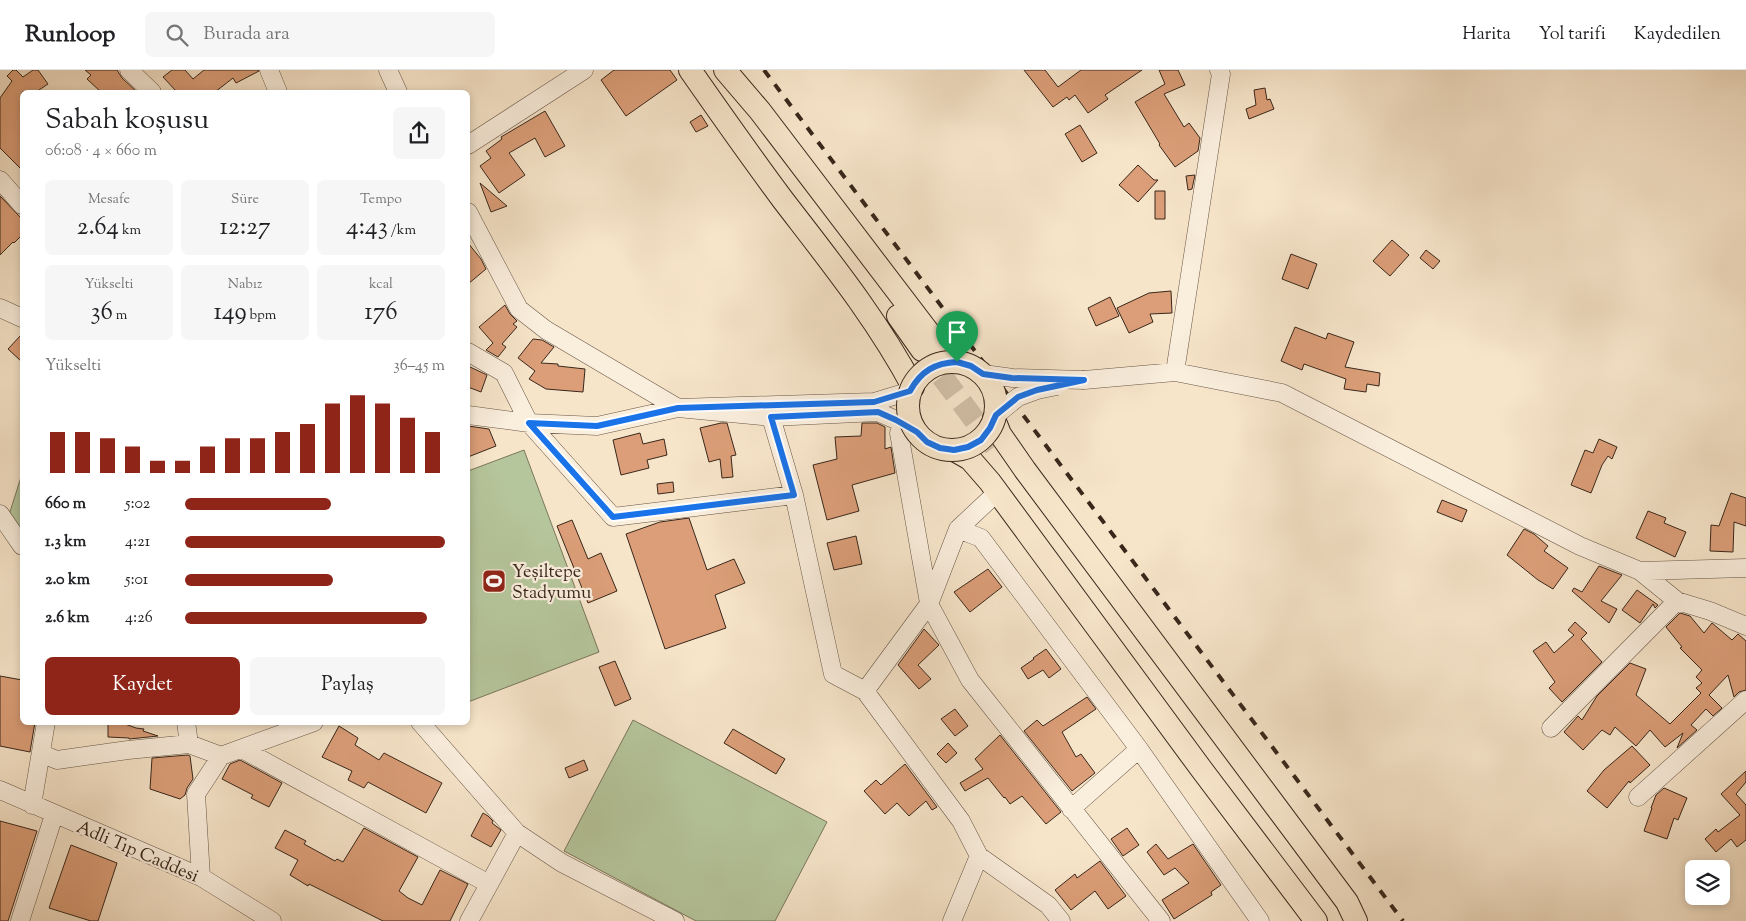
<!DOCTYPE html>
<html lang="tr">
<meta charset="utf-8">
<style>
body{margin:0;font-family:"Sorts Mill Goudy",serif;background:#f6f6f6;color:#202124;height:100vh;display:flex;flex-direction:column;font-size:19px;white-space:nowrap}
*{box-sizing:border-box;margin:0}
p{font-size:16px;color:#757577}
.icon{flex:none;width:28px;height:28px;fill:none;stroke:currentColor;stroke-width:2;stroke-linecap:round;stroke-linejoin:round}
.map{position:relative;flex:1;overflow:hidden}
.details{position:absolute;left:20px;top:20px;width:450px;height:635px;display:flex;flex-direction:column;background:#fff;border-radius:8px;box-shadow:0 2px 8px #0003}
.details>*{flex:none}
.buttons{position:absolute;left:1685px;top:790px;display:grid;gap:10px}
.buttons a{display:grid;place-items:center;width:45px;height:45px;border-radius:8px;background:#fff;box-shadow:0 2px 8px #0003;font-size:25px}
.pin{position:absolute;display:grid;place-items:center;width:42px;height:42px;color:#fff;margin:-51px -21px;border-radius:50% 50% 50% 0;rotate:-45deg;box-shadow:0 0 5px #0007}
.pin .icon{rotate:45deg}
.round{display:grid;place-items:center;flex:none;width:52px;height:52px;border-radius:8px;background:#f6f6f6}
.head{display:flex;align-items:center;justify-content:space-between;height:85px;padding:0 25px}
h1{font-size:28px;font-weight:600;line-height:38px}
.metrics{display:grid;grid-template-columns:repeat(3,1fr);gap:8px;height:85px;padding:5px 25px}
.metrics div{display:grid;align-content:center;border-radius:8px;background:#f6f6f6;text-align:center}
.metrics b{font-size:25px;font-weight:600}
.metrics small{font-size:14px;font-weight:400}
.metrics p{font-size:14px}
.chart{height:140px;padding:10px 25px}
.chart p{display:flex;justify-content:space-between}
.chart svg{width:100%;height:90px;margin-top:5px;stroke:#8f2418;stroke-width:6}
.primary-button{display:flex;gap:10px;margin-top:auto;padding:10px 25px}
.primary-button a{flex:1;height:58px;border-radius:8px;background:#8f2418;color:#fff;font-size:20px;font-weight:600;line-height:58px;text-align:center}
.primary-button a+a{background:#f6f6f6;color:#202124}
ul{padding:0 25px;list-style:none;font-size:16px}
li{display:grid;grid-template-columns:80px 60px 1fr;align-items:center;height:38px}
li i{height:12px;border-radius:6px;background:#8f2418}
header{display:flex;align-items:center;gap:30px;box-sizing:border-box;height:70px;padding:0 25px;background:#fff;border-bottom:1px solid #e0e0e0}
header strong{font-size:24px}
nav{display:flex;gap:28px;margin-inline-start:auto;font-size:18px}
.search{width:350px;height:45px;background:#f6f6f6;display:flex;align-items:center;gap:12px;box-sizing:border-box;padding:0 18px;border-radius:8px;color:#757577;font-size:19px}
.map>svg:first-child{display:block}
</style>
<header>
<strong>Runloop</strong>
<div class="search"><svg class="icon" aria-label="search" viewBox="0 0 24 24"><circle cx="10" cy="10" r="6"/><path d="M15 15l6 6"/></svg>Burada ara</div>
<nav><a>Harita</a><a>Yol tarifi</a><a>Kaydedilen</a></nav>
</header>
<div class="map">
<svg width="1746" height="851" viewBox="0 0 1746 851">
<rect width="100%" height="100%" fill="#f7e5ca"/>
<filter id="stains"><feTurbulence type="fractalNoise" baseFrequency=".004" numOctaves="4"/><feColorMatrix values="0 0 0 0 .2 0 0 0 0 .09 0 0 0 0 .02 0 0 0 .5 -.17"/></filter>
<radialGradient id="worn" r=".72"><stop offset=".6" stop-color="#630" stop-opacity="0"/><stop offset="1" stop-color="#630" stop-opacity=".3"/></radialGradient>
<!-- green -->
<path fill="#b6c69c" stroke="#78765c" d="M524,380L599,582L468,632V401Z
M22,404V466L9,445Z
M633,650L827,752L775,851H696L564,781Z"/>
<!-- building -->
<path fill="#db9e78" stroke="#39271b" d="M13,0H16L23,7L33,0H38L48,14L36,22H22V100L0,78V28L12,11L7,6Z
M85,0H117L122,8L137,22H101L87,9L91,5Z
M172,0H185L193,9L204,0H259V1L236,13L233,8L215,22H177L163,7Z
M614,0H670L677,10L626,46L601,10Z
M1024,0H1045L1058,17L1081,0H1142L1105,25L1108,29L1088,43L1075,25L1069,30L1067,27L1053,37Z
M1159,0H1178L1185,15L1164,24L1184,57L1189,53L1200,68L1198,81L1175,97L1159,75L1160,74L1135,32L1165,14Z
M1265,18L1267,30L1270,29L1274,39L1249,49L1246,39L1256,35L1254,20Z
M545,41L565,76L545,87L535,68L509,83L525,105L499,123L480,96L491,88L486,81L502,69L501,67Z
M701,45L708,56L696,62L690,52Z
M1080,55L1097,83L1082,92L1065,64Z
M1138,95L1154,110H1158L1138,132L1119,115Z
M1195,105L1192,119L1188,120L1186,106Z
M480,113L507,136L491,142Z
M1155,121H1165V149H1155Z
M0,126L22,149V165L14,173L13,172L0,185Z
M1392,170L1409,185L1390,206L1373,191Z
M468,173L481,189L486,199L468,214Z
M1426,180L1440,191L1433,199L1420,188Z
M1291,184L1317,194L1308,219L1282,209Z
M1171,221L1172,243L1150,244L1153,252L1129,263L1117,238L1149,223Z
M1110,227L1119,246L1096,256L1088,238Z
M505,235L510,244L517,251L513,254L517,257L502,274L506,277L498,287L486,280L493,273L479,257Z
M1295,257L1326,269L1328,263L1354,272L1345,297L1380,303L1379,316L1367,314L1366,322L1344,319L1346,309L1304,294L1302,300L1281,291Z
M22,264V292L8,279Z
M533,269L542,270L554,277L541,293L558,294V296L585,299L583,322L546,319L529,309L535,301L518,288Z
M468,296L487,305L481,322L468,317Z
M721,353H727L736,385L731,386L733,407L722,408L720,389L709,392L700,358Z
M862,353H877L885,357V379L891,377L895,403L852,415L859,441L827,450L813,395L837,389L835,367L861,366Z
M468,356L489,359L496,376L468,387Z
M640,363L643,374L664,369L667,385L647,390L649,398L621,405L613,370Z
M1599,369L1617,377L1612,389L1608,386L1602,395L1591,423L1571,415L1585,380L1593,383Z
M673,412L674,422L658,424L657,414Z
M1731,423L1746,428V456L1734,452L1733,482L1710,481L1711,455L1719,456Z
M1442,430L1467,440L1462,452L1437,442Z
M1648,441L1666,448L1664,453L1686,462L1675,487L1636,468Z
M689,448L707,500L734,489L745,513L715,525L726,558L665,579L626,464L660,452Z
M572,450L588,489L601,483L617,521L588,533L557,456Z
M1524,459L1534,464L1548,476L1544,481L1568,498L1553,519L1538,510L1507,485Z
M856,466L862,494L834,500L827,473Z
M1599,496L1622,505L1601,531L1617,539L1609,553L1572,521L1574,518L1582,522Z
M988,499L1002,517L970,542L954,522Z
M1637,520L1658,535L1655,538L1653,534L1640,553L1622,540Z
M1680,543L1690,546L1704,563L1712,553L1732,570L1738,564L1746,571V620L1739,622L1734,627L1728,605L1709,625L1722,638L1713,646L1706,639L1691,655L1697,660L1677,678L1683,663L1665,677L1650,660L1636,676L1615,657L1610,665L1602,660L1583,680L1564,662L1578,646L1582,650L1597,626L1630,593L1646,599L1636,625L1670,654L1701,623L1696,618L1702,613L1696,607L1702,600L1680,578L1682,577L1666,557Z
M1575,552L1587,563L1581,569L1602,592L1562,632L1549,618L1555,612L1533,581L1546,572L1554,583L1574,565L1568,560Z
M924,559L939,575L918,595L931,609L919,619L898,595Z
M1046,579L1061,599L1049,608L1043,600L1028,609L1021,598L1034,589L1033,588Z
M615,591L631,629L615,636L599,597Z
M0,606L22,610V652H35L30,682L0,676Z
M1087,627L1096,639L1062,662L1076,687L1081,684L1095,703L1072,721L1024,661L1037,650L1043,656Z
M955,639L968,656L955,666L941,649Z
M108,654H125L136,658L144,659L143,661L158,666L129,669V668L108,667Z
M339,656L358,668L355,675L379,690L384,683L442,713L426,743L368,712L364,718L348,710L352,701L322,687Z
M733,659L785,689L776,704L724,673Z
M1000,665L1061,742L1046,754L1022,726L1010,734L1005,727L1004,728L988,708L965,721L960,713L983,699L975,689Z
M948,673L957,683L946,693L937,684Z
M1632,676L1650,695L1630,713L1629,711L1607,738L1587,721L1604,700Z
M188,685L190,686L193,709L187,718L185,725L180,729L150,719L152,688Z
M240,690L282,713L269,737L251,728L253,725L222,709L230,694Z
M584,690L588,700L569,708L565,698Z
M905,694L937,737L932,740L926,731L909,746L897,733L885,744L864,721L876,710L881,715Z
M1746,701V712L1736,724L1746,735V770L1737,777L1731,769L1716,782L1705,769L1716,759L1718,762L1740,745L1721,724Z
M1664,718L1687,728L1678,750L1674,748L1667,769L1644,761L1652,738H1651L1656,725Z
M483,743L488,746L493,751L492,753L501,760L491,777L471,766Z
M0,751L37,761L8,851H0Z
M364,758L418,787L399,821L408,828L422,835L440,800L468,814L450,851H383L309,814L308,816L290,805L298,790L275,778L285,760L306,771L304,774L335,791L337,789L343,792Z
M1127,758L1139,775L1123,786L1111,769Z
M1156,774L1168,789L1193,774L1221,815L1211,822L1212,825L1174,849L1162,830L1189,813L1175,798L1164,805L1147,782Z
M71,775L117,793L98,851H91L49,838Z
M1100,791L1126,826L1108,839L1095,821L1071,840L1055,820L1075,804L1077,808Z"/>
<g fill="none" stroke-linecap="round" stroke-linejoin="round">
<!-- major-tunnel -->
<path stroke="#d1bfa7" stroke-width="22" stroke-dasharray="22 11" stroke-linecap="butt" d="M922,280L995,377"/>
<!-- minor casing -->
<g stroke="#685647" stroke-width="19">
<path id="minor" d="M129,0L152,22
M269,0L278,22
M388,0L398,22
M468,75L584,0
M0,110L22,135
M468,142L519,239L546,260L678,338
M0,238L22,248
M468,282L504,303L529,353L613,447L794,425
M1175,302L1221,4L1219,0
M1084,310L1175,302L1282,323L1580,476L1640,501L1746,498
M910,321L874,332L678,338L771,347L878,342L896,350L917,362
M468,345L529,353L597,356L678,338
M771,347L794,425L833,604L865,621
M899,363L929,533
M0,444L22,476
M958,459L990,429
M1640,501L1677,531L1710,541L1746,556
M929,534L958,459L981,468L1139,679L1260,851
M186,652L189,674
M420,652L517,763L562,793L675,851
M1551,658L1677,531
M242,679L489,814
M42,684L57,690L128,680L189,674L221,686L314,652
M0,720L201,807L272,851
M1638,727L1746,630
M32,735L46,652
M1071,739L1139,679
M201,807L196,724L221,686
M20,851L54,745
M469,851L517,763
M952,851L979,786
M1061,851L1048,835L979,786L961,751L865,621L929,534L970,610L1161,851"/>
</g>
<!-- major casing -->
<g stroke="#39271b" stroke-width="24">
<path id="major" d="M690,0C720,43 751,87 783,130C829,190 877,249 913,317
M725,0L760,41L942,280L957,292
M898,246L922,280
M994,349L1000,364L1025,400L1347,832L1356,851
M954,380L970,389L990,412L1202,700L1316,851"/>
</g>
<!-- minor -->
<use href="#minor" stroke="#faeedd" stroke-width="18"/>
<!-- major -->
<use href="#major" stroke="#f7e5ca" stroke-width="22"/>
<!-- rail -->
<path stroke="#39271b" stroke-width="4" stroke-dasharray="9 9" stroke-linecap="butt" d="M764,0L1403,851"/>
<!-- minor-bridge casing -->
<g stroke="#685647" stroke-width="19" stroke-linecap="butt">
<path id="minor-bridge" d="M983,304L1013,308L1084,310
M996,345L1018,327L1037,320L1057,316"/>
</g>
<!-- major-bridge casing -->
<g stroke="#39271b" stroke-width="24" stroke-linecap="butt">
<path id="major-bridge" d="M908 336a44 44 0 1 1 88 0a44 44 0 1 1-88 0Z"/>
</g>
<!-- minor-bridge -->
<use href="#minor-bridge" stroke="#faeedd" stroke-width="18"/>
<!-- major-bridge -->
<use href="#major-bridge" stroke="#f7e5ca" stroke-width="22"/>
</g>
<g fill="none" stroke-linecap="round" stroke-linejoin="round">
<!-- route casing -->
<g stroke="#fff" stroke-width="10">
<path id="route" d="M957,292L971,296L983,304L1012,308L1084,310L1037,320L1018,327L996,345L990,358L981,370L968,377L954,380L940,378L927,372L917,362L896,350L878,342L771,347L794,425L613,447L529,353L597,356L678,338L874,332L910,321C921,301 935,293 957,292Z"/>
</g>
<!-- route -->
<use href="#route" stroke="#1a73e8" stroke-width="6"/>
</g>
<!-- icons -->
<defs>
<g id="stadium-square" transform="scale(1.25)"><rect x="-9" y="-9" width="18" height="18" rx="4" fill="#8f2418" stroke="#faeedd"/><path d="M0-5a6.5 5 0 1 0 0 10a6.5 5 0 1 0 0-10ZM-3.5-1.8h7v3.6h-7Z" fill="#fff"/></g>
</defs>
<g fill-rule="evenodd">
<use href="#stadium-square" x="494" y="511"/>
</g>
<g text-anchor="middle" stroke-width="4.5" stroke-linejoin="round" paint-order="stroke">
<!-- poi labels -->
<g font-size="18" fill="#39271b" stroke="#faeedd" text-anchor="start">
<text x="512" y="507">Yeşiltepe<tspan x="512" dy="21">Stadyumu</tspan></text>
</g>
<!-- street labels -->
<g font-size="18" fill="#39271b" stroke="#faeedd">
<text transform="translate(138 781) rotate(23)" y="6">Adli Tıp Caddesi</text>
</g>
</g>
<rect width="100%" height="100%" filter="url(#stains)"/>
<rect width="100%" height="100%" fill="url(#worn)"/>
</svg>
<div class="buttons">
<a><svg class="icon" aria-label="layers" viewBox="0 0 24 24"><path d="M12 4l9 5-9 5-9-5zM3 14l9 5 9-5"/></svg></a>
</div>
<div class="pin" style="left:957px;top:292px;background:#1e9e55"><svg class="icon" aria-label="arrive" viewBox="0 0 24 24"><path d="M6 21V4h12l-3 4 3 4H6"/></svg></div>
<section class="details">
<div class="head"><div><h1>Sabah koşusu</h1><p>06:08 · 4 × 660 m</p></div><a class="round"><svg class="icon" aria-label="share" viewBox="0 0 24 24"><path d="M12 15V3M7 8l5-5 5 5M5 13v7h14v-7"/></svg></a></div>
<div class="metrics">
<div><p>Mesafe</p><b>2.64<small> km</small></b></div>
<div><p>Süre</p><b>12:27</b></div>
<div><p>Tempo</p><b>4:43<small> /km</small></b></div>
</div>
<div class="metrics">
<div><p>Yükselti</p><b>36<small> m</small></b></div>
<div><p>Nabız</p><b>149<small> bpm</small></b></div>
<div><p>kcal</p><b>176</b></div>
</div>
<div class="chart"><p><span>Yükselti</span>36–45 m</p>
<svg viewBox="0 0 160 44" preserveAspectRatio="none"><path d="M5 44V24M15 44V24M25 44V27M35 44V31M45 44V38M55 44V38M65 44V31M75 44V27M85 44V27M95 44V24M105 44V20M115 44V10M125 44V6M135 44V10M145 44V17M155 44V24"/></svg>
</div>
<ul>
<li><b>660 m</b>5:02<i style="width:56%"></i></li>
<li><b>1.3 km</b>4:21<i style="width:100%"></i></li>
<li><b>2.0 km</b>5:01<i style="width:57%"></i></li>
<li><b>2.6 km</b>4:26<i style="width:93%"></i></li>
</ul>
<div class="primary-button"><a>Kaydet</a><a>Paylaş</a></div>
</section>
</div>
